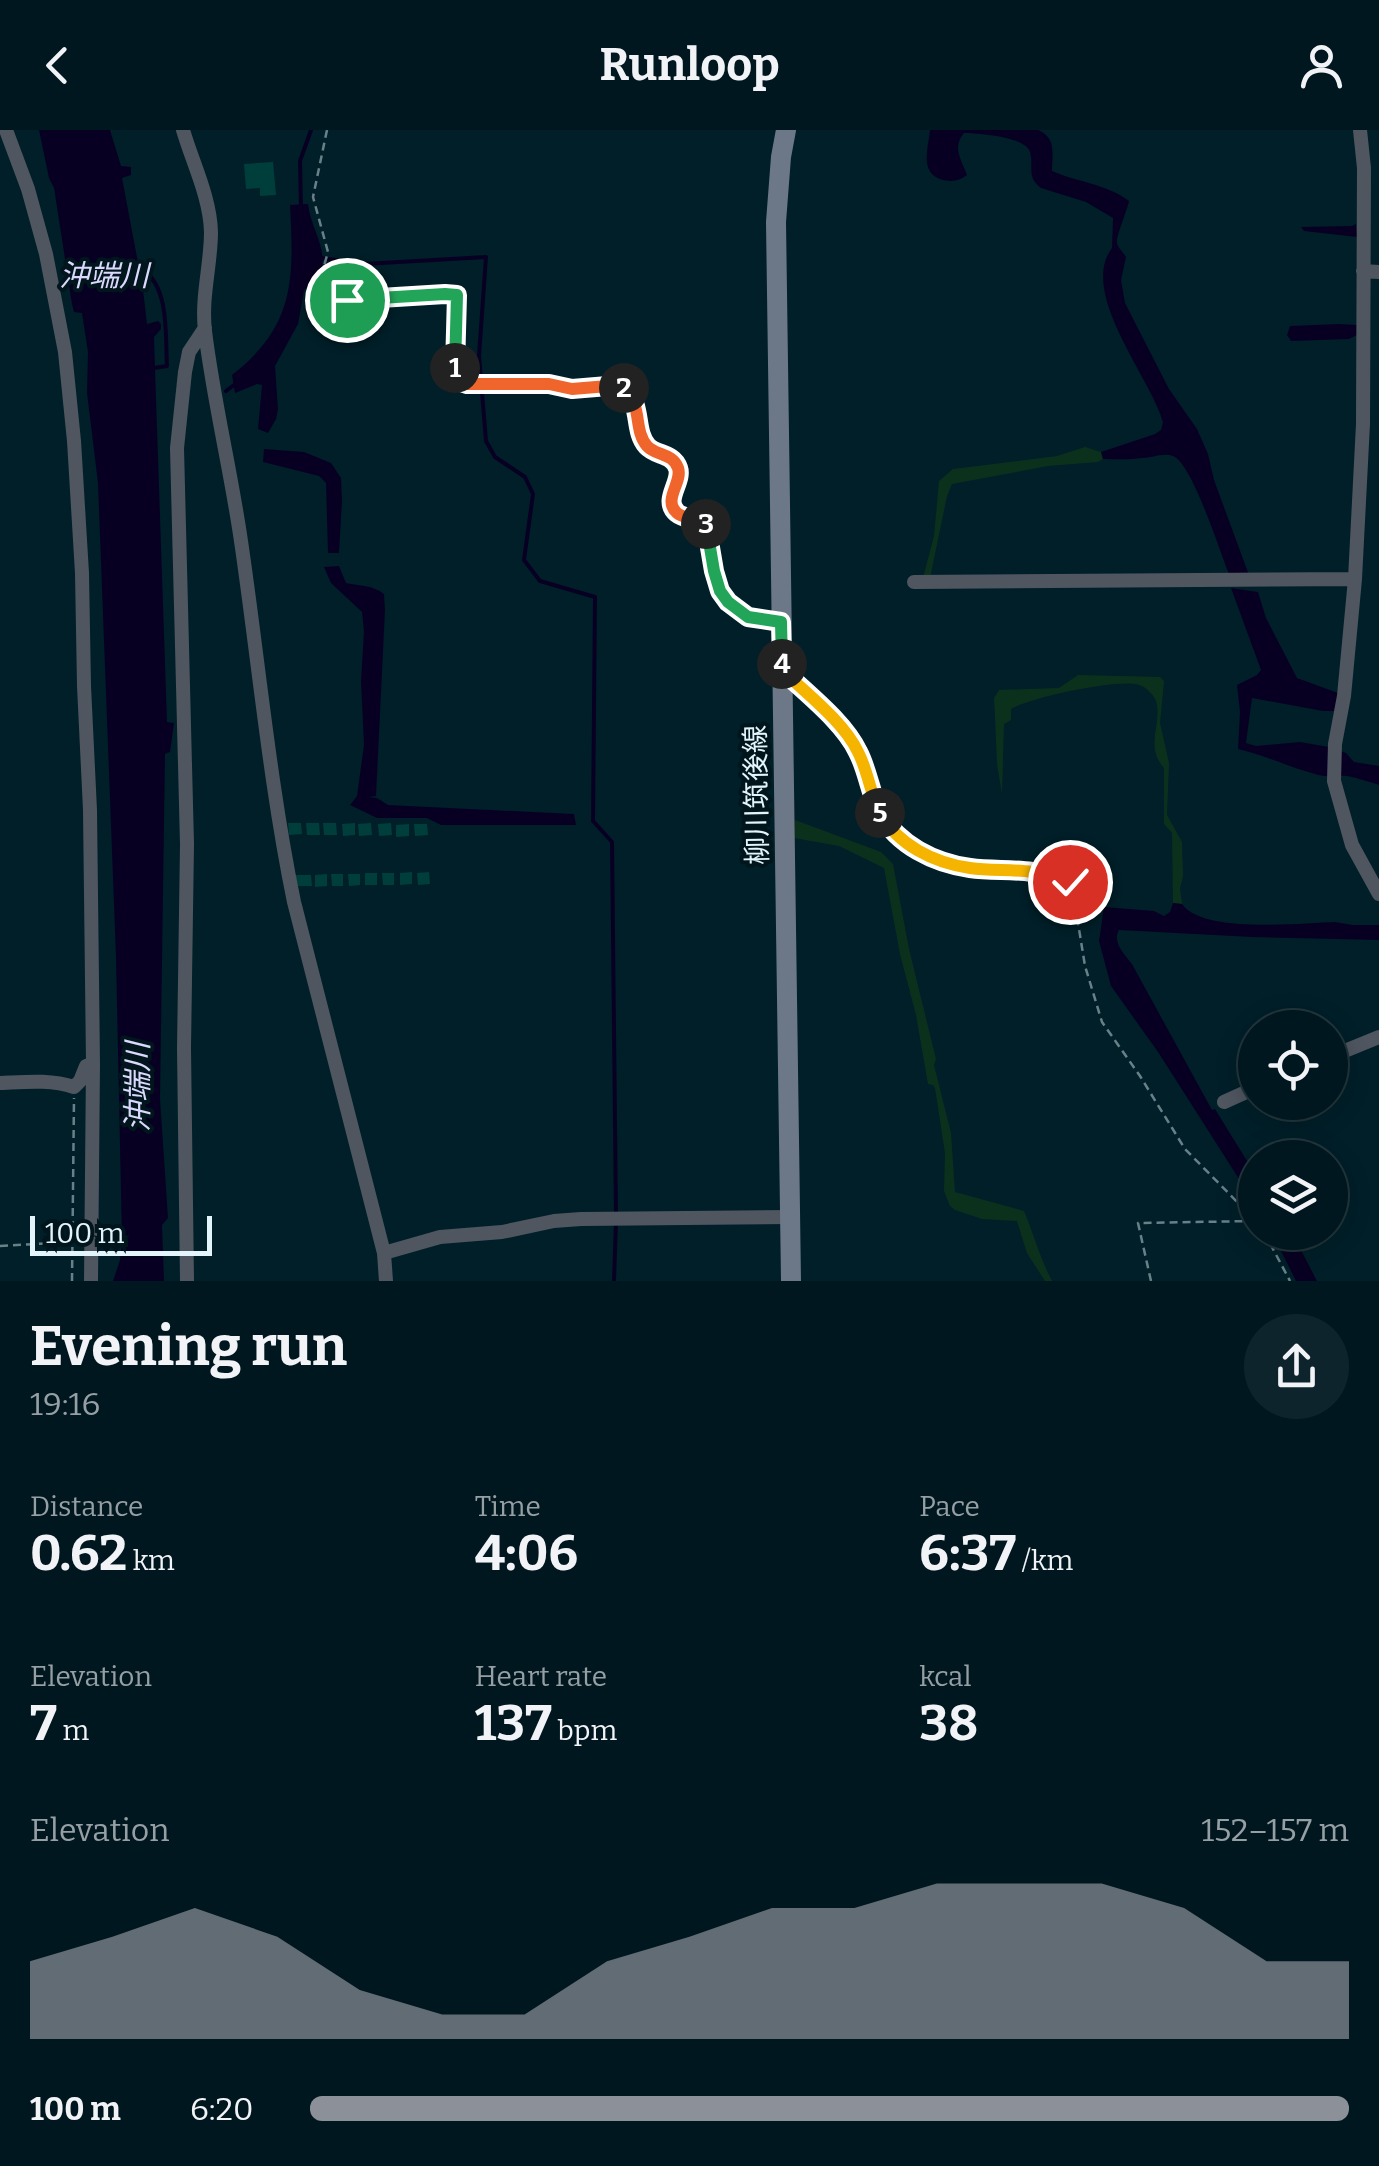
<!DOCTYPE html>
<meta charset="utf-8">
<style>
body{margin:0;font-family:Bitter,"Noto Sans JP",serif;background:#0e242c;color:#f1f3f6;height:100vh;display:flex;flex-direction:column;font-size:38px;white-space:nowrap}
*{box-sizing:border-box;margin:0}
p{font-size:32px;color:#959fa4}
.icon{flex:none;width:55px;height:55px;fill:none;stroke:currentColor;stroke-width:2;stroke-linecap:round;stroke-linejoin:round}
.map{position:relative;height:1151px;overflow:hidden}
.details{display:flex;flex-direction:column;background:#00171f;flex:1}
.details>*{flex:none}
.controls{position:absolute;left:1238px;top:880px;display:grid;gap:20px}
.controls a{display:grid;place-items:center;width:110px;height:110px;border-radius:50%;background:#00171f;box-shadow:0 5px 25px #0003,0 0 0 2px #22363d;font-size:50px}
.scale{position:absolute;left:30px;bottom:25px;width:182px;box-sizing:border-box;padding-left:10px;border:5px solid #e3f4fb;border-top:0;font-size:28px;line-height:35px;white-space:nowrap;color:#e3f4fb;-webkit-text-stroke:8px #00151c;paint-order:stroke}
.pin{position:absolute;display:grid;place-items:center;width:85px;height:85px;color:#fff;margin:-42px;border:5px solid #fff;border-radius:50%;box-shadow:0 2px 10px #0007}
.km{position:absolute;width:50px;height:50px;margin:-25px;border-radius:50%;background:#222;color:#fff;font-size:28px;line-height:50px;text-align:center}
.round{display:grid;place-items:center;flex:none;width:105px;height:105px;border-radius:52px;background:#0e242c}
.overview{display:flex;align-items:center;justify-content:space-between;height:170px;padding:0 30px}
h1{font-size:55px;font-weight:700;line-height:75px}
.figures{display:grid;grid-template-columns:repeat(3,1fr);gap:15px;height:170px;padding:10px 30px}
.figures div{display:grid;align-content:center}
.figures b{font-size:50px;font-weight:700}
.figures small{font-size:28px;font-weight:400}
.figures p{font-size:28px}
.chart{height:280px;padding:20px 30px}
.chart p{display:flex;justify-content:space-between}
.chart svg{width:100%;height:180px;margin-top:10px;fill:#8c9099;opacity:.7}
ul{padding:0 30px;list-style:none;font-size:32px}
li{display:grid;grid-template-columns:160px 120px 1fr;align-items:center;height:75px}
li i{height:25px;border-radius:12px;background:#8c9099}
header{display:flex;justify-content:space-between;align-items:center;height:130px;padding:0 30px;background:#00171f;font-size:45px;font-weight:700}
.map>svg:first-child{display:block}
</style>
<header><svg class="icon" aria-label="back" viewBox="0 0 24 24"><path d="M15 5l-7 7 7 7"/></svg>Runloop<svg class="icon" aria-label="person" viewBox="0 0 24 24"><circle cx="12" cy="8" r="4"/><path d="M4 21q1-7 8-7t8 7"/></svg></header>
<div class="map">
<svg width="1379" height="1151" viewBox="0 0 1379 1151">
<rect width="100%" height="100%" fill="#001f29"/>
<!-- green -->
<path fill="#0b311d" d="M1085,317L1101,322L1103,329L1098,332L1048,336L952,354L947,366L930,448H923L934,406L939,351L953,339L1057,326Z
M1078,545L1160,547L1164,551L1160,593L1169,633L1167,685L1182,712L1183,746L1180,758L1182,774L1173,773L1172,703L1164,694V638C1144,615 1163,593 1156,571C1154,565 1145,556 1139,555C1120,548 1028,568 1011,579V590L1004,594L1002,664L997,634L995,586L994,568L999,560L1059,558Z
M795,690L881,722L893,734L909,819L936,929L934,935L951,1003L955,1062L1024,1081C1034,1105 1040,1128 1052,1151H1045L1027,1123L1017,1091L982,1089L955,1080L950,1076L944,1061L945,1023L935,958L933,955L928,954L916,885L900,824L884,738L839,716L794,708Z"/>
<!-- water -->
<path fill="#080022" d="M39,0H110L121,36L131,37V45L122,48L140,143L145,148L142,151L147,194L158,191L161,194V199L154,207L155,239L167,592L174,593L170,622L165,624L160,969L168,1088L162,1095L164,1151H113L120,1130L122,1110L116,827L98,353L87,263L88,222L82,183L74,182L72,174L54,58L49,48Z
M930,0H1038C1057,8 1052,24 1052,41C1077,52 1107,54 1129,71C1127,81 1116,106 1117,113C1118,118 1123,122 1126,127L1121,150L1125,173L1169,259L1197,299L1208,324L1214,350L1249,445L1229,444C1220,422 1192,333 1173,326C1163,322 1152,328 1142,328C1129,330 1116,329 1103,329L1101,322L1155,304L1161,300L1163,292C1151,248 1078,162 1112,118L1113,88L1086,72L1041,58C1026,47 1034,37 1030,22C1026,7 978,3 964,3C952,18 961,29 967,45C959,51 953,52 943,50C919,44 928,19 930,0Z
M308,74C312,107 341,133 304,160L298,194L275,236L278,279L276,289L268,303L258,299L262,255L257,254L235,263L232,245C295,196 294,149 290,75Z
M1356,94L1357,107L1304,101L1301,97L1352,96Z
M1339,194L1357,195V205L1349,209L1291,211L1287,205L1290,196Z
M264,319L304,322L331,333L341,348L342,371L339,423H328L326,353L319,346L263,332Z
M339,436L346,453C360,456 373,455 384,464L385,480L376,666L369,667L377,668L388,675L574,684L576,695H441L427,688H377L350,675L357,666L364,615L361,551L364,501L362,482L331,453L324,437Z
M1231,458L1258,462L1266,488L1297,548L1338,563L1334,581H1323L1252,568L1246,613L1256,616L1300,612L1329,617L1346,623L1354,632L1379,636V655C1369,652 1358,648 1347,646C1336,645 1326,648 1315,644C1289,637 1264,625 1238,619L1240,582L1237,555L1257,545L1261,540Z
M1173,773L1182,774C1203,804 1300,793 1335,792L1353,795H1379V810L1252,807L1119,800C1112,812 1124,824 1132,834L1212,980L1215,979L1255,1044V1074L1158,922L1111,856L1099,811L1104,777L1154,781L1164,786L1170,782Z
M1272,1103H1292L1317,1151H1296Z"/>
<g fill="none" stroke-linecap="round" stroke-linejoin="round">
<!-- stream -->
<path stroke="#080022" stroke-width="4" d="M301,79L300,31L311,0
M321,128L364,134L486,127L479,226L486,311L495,327L525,347L533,364L524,430L540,451L595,467L593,691L612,712L616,1085
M135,136C171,149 165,205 167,236L154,238
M226,261L238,252
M614,1151L616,1091"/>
</g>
<!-- building -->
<path fill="#003e3b" d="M273,32L276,65L260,66V58L246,59L244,34Z
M288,693H301L302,704L289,705Z
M306,693H319L320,705H307Z
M323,693H336L337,705H324Z
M355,693V705L343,706L342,694Z
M371,693L372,705L359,706L358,694Z
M391,693L392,705L379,706L378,694Z
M409,694V706L396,707V695Z
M414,694H427L428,705L415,706Z
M412,742V754L400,755V743Z
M429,742L430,754L418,755L417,743Z
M365,743H377V755H365Z
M382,743H394V755H383Z
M327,744V756L315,757V745Z
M331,744H343V756H332Z
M348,744H360V755L349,756Z
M295,745H311L312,756H298Z"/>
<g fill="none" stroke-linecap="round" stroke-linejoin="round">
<!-- path -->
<path stroke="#688189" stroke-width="2.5" stroke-dasharray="8 5" stroke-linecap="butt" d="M327,0L313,67L328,122L314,170L457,165L455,250L467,254C493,253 519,252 545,254C555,254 565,258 575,259C590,259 616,249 628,261C641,274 635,296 644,311C652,325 674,323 679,339C682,353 663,370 677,382C684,388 697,388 705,393C709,402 708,408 709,417C712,442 721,477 748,487C754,489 759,488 765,489
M798,555C816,572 837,590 852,610C860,621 862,633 866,646C878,689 895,713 938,729C980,745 1026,734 1068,749L1072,756L1085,836L1102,892L1140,946L1185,1019L1255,1090
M1264,1102L1290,1151
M0,1116L73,1112
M72,1151L74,968
M1151,1151L1138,1093L1254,1091"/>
<!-- street -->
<path stroke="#4f5660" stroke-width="14" d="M6,0L28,59L46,124L65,222L74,311L82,443L84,556L90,680L93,934L91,1151
M183,0C193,34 210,67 211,102C211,135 201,167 205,201C214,274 232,345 242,418C259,536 270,655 294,772L384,1123L386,1151
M1360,0L1364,38L1363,294L1355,449L1344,566L1335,614L1334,651L1352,715L1379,764
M1363,141L1379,142
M914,452L1355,449
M1330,927L1379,907
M0,953C24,952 50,949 74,957L80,951L86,936L93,934
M1224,972L1255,958
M384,1123L440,1107L502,1102L554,1091L581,1089L791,1087
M187,1151L184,918L187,714L177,318L185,242L189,222L205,198"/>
<!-- secondary -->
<path stroke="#6c7888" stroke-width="20" d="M786,0L781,27L776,92L791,1151"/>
</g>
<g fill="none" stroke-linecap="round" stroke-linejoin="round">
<!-- split-1 casing -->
<g stroke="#fff" stroke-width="20">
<path id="split-1" d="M347,170L445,164L457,165L455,238"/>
</g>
<!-- split-2 casing -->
<g stroke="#fff" stroke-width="20">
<path id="split-2" d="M455,238V250L467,254H549L572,259L620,255L624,258"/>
</g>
<!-- split-3 casing -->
<g stroke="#fff" stroke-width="20">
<path id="split-3" d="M624,258C643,275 633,300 647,316C656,326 673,323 678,338C683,352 662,370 677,383C684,389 697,388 706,394"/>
</g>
<!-- split-4 casing -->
<g stroke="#fff" stroke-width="20">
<path id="split-4" d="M706,394L714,441L720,461L728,472L748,487L781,492L782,534"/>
</g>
<!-- split-5 casing -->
<g stroke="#fff" stroke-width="20">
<path id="split-5" d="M782,534V540C806,563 844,592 858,622C868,641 870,663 880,683"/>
</g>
<!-- split-6 casing -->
<g stroke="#fff" stroke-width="20">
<path id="split-6" d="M880,683C898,715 934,733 970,738C991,741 1012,739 1032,742C1045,744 1059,744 1070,752"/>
</g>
<!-- split-1 -->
<use href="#split-1" stroke="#22a559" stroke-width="12"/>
<!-- split-2 -->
<use href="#split-2" stroke="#f0652b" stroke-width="12"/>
<!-- split-3 -->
<use href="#split-3" stroke="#f0652b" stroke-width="12"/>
<!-- split-4 -->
<use href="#split-4" stroke="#22a559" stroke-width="12"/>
<!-- split-5 -->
<use href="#split-5" stroke="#f5b400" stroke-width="12"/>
<!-- split-6 -->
<use href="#split-6" stroke="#f5b400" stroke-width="12"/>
</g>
<g text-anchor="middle" stroke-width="8" stroke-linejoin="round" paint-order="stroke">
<!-- street labels -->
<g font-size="28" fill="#e3f4fb" stroke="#00151c">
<text transform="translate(756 665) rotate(-91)" y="10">柳川筑後線</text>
</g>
<!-- water labels -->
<g font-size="30" font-style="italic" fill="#dbd8fd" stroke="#00151c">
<text x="104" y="156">沖端川</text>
<text transform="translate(138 957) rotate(-90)" y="10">沖端川</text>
</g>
</g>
</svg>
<div class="controls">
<a><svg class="icon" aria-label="locate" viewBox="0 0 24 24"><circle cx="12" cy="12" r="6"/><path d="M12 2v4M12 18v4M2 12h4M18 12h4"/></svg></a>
<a><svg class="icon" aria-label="layers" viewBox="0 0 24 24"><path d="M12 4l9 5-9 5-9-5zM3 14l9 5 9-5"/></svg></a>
</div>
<div class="scale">100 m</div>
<div class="pin" style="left:347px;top:170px;background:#1e9e55"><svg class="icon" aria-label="arrive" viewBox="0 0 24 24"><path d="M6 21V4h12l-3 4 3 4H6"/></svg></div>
<div class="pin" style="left:1070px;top:752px;background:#d93025"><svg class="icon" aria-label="check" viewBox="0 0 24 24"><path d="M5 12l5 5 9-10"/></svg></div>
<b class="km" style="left:455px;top:238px">1</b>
<b class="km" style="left:624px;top:258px">2</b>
<b class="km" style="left:706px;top:394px">3</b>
<b class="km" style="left:782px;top:534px">4</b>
<b class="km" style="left:880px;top:683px">5</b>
</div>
<section class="details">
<div class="overview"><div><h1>Evening run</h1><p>19:16</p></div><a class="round"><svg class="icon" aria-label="share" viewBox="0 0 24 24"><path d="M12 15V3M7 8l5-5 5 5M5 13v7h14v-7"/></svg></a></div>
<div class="figures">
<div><p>Distance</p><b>0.62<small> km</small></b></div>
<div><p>Time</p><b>4:06</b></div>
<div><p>Pace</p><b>6:37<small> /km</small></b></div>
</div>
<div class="figures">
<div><p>Elevation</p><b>7<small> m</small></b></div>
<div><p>Heart rate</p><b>137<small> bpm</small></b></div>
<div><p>kcal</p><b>38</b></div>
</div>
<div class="chart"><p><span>Elevation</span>152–157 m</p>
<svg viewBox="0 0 160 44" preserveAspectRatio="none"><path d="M0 44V25L10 19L20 12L30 19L40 32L50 38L60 38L70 25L80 19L90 12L100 12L110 6L120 6L130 6L140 12L150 25L160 25V44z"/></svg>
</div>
<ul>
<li><b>100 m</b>6:20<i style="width:100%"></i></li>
</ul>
</section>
